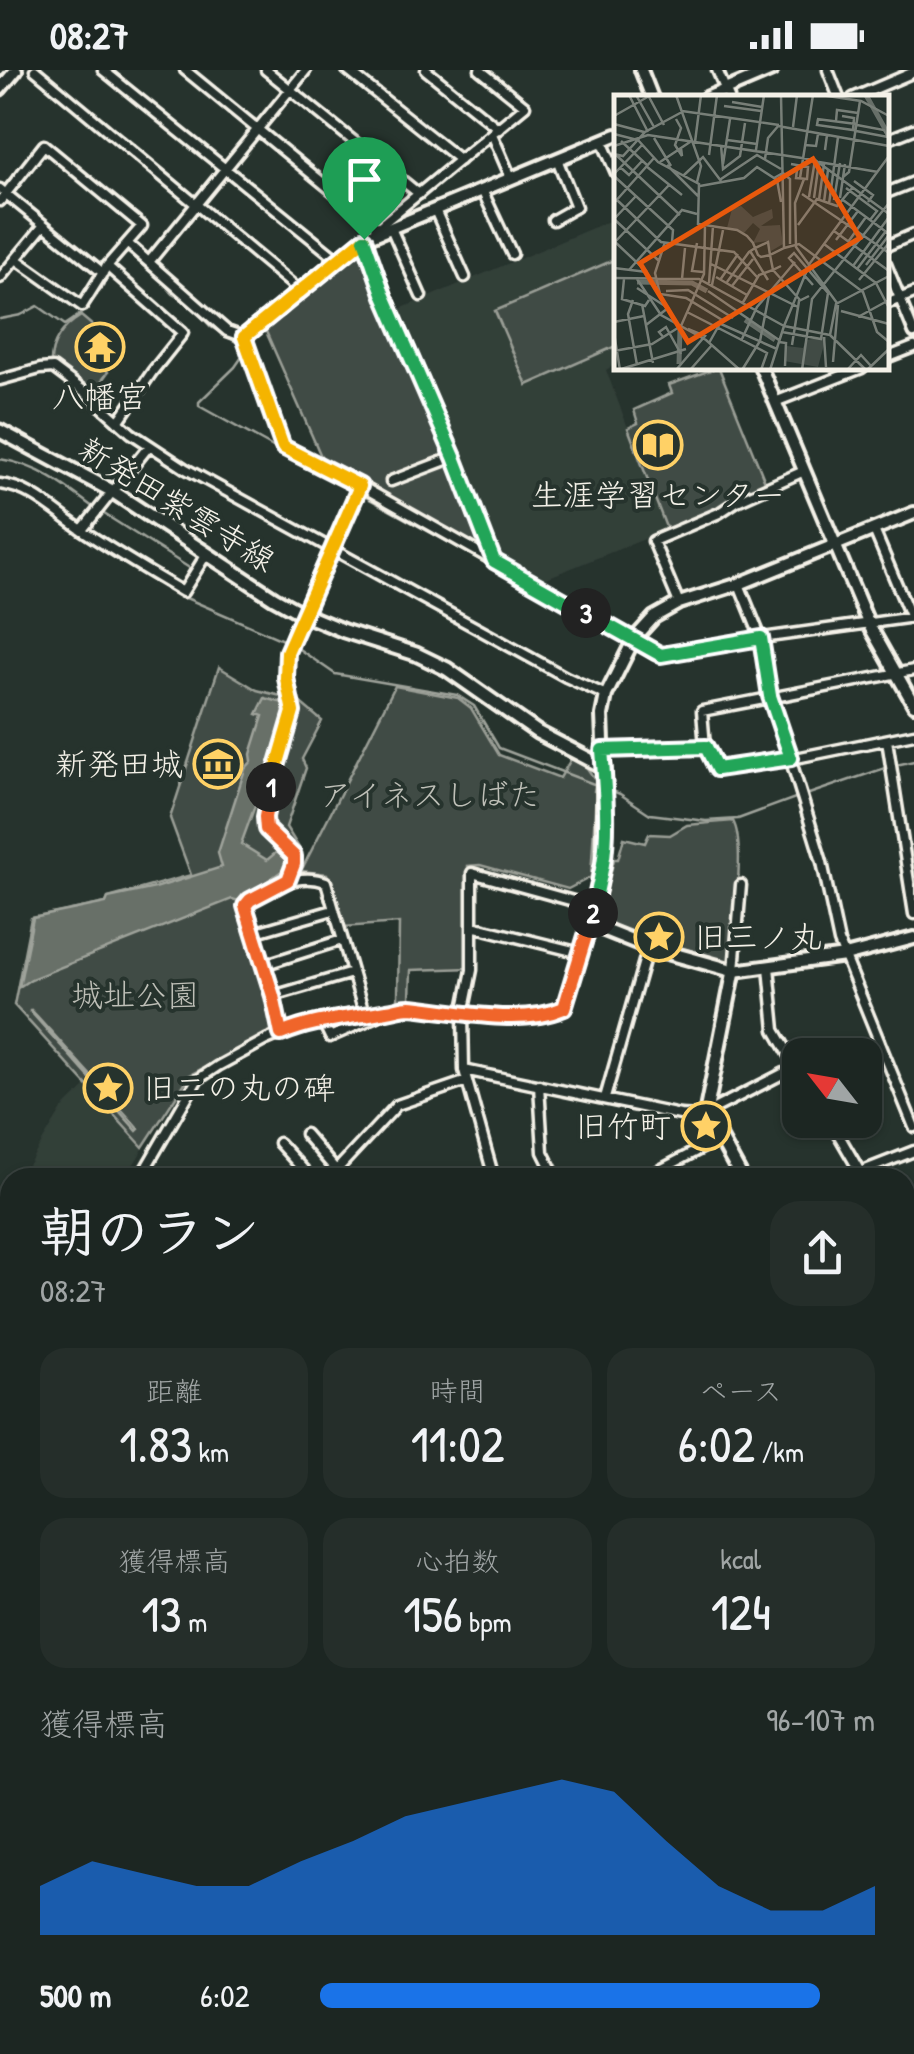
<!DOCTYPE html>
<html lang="ja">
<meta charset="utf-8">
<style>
body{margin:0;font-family:"Patrick Hand","Klee One",sans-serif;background:#252e2a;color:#f1f3f6;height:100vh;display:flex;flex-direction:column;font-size:38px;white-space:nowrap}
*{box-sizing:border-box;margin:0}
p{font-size:32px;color:#a0a5a5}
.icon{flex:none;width:55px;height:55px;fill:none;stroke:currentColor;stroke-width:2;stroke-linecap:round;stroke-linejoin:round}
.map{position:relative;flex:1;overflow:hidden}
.drawer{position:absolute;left:0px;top:1098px;width:915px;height:888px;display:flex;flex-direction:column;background:#1c2622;border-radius:30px 30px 0 0;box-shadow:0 2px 8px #0004,0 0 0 2px #3a4340}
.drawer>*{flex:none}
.needle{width:65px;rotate:301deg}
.fabs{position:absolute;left:782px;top:968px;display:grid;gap:20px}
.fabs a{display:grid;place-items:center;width:100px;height:100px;border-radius:20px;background:#1c2622;box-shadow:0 2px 8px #0004,0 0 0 2px #3a4340;font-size:50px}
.pin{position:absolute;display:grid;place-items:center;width:85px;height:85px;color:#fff;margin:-102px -42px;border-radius:50% 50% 50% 0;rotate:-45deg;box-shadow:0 0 10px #0007}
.pin .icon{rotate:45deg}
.km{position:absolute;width:50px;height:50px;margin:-25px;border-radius:50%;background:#222;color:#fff;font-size:28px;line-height:50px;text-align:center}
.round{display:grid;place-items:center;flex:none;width:105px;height:105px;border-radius:30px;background:#252e2a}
.summary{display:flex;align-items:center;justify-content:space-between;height:170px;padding:0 40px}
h1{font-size:55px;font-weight:600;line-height:75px}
.stats{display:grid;grid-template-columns:repeat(3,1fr);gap:15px;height:170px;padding:10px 40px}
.stats div{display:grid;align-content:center;border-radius:25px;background:#252e2a;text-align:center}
.stats b{font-size:50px;font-weight:600}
.stats small{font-size:28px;font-weight:400}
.stats p{font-size:28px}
.chart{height:280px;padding:20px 40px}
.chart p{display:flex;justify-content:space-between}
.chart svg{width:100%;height:180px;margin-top:10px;fill:#1a73e8;opacity:.7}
ul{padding:0 40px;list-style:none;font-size:32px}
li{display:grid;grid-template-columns:160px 120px 1fr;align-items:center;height:75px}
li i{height:25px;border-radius:12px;background:#1a73e8}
.status{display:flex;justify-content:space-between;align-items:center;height:70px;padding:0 50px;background:#1c2622;direction:ltr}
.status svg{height:28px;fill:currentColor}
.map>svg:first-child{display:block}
</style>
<div class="status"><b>08:27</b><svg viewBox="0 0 49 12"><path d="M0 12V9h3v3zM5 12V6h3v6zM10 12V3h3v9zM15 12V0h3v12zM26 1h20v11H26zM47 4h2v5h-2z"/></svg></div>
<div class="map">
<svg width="914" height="1984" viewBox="0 0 914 1984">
<rect width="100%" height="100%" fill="#26332d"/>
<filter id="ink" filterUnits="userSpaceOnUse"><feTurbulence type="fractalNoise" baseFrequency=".01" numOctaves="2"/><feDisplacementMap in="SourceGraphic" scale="20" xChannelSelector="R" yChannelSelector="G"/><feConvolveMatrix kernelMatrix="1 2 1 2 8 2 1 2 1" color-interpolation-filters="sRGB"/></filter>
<g filter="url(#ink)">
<!-- built -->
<path fill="#333f39" d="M616,148V294L606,300L667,460L544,509L502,487L400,239Z
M86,1016L143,1079L126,1107H21L62,1039Z
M914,1255V1492L905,1496V1259Z
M0,1326L10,1333V1597L0,1610Z"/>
<!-- green -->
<path fill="#414b45" stroke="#9a9e96" stroke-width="2.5" d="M364,175L486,478L485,481L324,393L264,257Z
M616,189V276L527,315L495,241Z
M81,246L113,273L103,287L107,290L104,297L108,302L90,327L51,295C50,273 63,257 81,246Z
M716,298H719L766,414L734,428L719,440L667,460L628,358L638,353L634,340L672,323L669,315Z
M219,597L257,620L297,630L322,651L302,689L306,698L286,757L299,778L301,792L240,833L276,959L190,1005L143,1077L14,935L31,848L106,833L108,828L191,805L170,748Z
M395,616L458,628L471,638L499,685L560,708L571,689L587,698L596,711L594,721L596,722L591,807L568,819L480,795L468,796L471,898L411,900L410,929H398L399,853L343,857L327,804L301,801Z
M733,751C747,776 732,861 729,892L625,861L615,856L608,850L604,841V831L614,789H618L624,768L645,773L649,764L670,765L687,755Z
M905,1598L914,1609V1666L905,1672Z"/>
<!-- water -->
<path fill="#676f68" stroke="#9fa39b" stroke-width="2.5" d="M265,628L287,634L286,652L273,694L269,697L241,774L267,790L279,780L284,784L286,794L283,800L239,831L232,829L31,909L19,917L33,848L106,833L108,828L155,818L222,797L218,783L245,699L252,691L251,684L263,646L257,644Z
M31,940L37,946L139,1059L137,1061L30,941Z"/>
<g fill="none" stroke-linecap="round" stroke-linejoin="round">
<!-- stream -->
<path stroke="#9fa39b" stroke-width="2.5" d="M113,198L120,187L128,183L162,211L173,224L189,233L211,257L241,275L244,284L235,297L199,332V336L354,422
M0,249L21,245L38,236L65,255C86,243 98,226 109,205
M0,389C38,395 64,415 94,438
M362,425L599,555L625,572
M101,442L191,499
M186,528L285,571
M876,557L914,552
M767,573L868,559
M293,575L335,604L457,625L474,636L499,678L599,716
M632,577L652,590L759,574
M896,695L914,691
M607,719L620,724L650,744L706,751L738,749L798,727
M806,725L888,697
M0,1314L10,1321
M719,1975L746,1982
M533,1983L550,1975"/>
<!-- river -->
<path stroke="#676f68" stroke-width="18" d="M262,1984L266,1975"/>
<!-- street casing -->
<g stroke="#f4f1e8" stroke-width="15">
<path id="street" d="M35,0L300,221
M103,0L338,190
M185,0L378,158
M266,0L419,124
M347,0L460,90
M426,0L499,59
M480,0L525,36L364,169C405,277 456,382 494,491
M717,0L729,28
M828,0L839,28
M853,28L914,2
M492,64L511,108
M886,70L914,59
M602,71L616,103
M0,119L103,203
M482,120L512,184
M886,123L914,112
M0,131L44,75L142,156L107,196L82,236L16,189
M435,140L465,207
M553,150L576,137L557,89
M391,158L421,226
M128,174L227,261L244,267L283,377L361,416L661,585L697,577L914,547
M886,176L914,164
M149,192L306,0
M886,194L914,263
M107,196L183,263L152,302L118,352
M0,208L44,155
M886,234L914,223
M886,288L914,277
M0,310L40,299L53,298L85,322L131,363L186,399L566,607L606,625
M775,332L862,298
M391,411L454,387
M0,414C33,418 55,442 82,460C115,482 149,502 183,522L207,483
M82,460L149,376
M874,460L911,548
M739,514L761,568L771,626L822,792L839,872L914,1057
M679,533L653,471L719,443L737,431L804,401
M914,600L702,641L705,677L717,699L791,689L914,664
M887,670L914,844
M602,680L705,677
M287,810L294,794L293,786L270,765L265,752L267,734L293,642L286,594L287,583L294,561L361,416
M472,856L581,883
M253,863L333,840
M263,895L342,870
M769,897L775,960L800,1003
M734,901L741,815
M273,926L352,903
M322,950L330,967L378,946
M281,964L273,926L245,835C265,817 300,802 326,812L364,943
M464,1000L680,1045L700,1046L796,997
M539,1015L543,1082L556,1108
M605,1028L648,877
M830,1050L863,1107
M305,1064L336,1100
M279,1073L311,1108
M140,1108L197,1010L218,996L266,970L301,955L322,950L387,942L406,936L463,944L536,947L564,938L593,847L577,832L472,803V900L463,944L464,1000L494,1108
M329,1108L397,1035L467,1011
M567,1108L649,1106L719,1069
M845,1108L914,1081
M905,1187L914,1186
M905,1246L914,1241
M0,1260L10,1247
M0,1319L10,1326
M908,1410L914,1424
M905,1500L914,1495
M905,1588L914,1601
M0,1617L10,1604
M905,1714L914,1708
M0,1755L10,1765
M0,1788L7,1786L10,1798
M905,1830L914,1825
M5,1841L10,1858
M0,1895L10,1892
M905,1906L914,1905
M905,1926L914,1930
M0,1954L10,1952
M47,1975L50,1984
M306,1975L307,1984
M323,1975L367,1983L394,1975
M642,1975L643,1984
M80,1984L112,1975
M519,1984L528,1979L529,1984"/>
</g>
<!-- secondary casing -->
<g stroke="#f4f1e8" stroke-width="18">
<path id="secondary" d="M641,0L652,28
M0,19L16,0
M706,28L772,0
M244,267L364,169L616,65
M761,298L869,555L914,635
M604,697L602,645L606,625L634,569L654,547L679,533L739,514L914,443
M734,901L845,886L914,868
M905,1401L908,1410
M905,1878L914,1872
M748,1984L761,1975"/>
</g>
<!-- primary casing -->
<g stroke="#f4f1e8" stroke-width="19">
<path id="primary" d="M0,361L112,421L274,528L303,544L344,561L416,584L447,599L537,662L604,697L603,792L593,847L603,859L648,877L734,901L706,1042L742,1108
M905,1322L914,1319
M192,1984L197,1975"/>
</g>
<!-- street -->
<use href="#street" stroke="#26332d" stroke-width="8"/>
<!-- secondary -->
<use href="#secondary" stroke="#26332d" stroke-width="10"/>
<!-- primary -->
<use href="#primary" stroke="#26332d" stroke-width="11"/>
</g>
</g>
<g fill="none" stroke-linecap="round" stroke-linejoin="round" filter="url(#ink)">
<!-- split-1 casing -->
<g stroke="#fff" stroke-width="20">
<path id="split-1" d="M271,717L293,642L286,608L287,582L360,416L283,377L244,267L364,169"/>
</g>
<!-- split-2 casing -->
<g stroke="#fff" stroke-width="20">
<path id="split-2" d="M271,717L265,747L266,759L294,786V794L288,810L250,830L245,836L273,926L281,964C317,949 351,948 387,941C395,940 402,937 410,937C457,941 520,957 564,938L593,843"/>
</g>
<!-- split-3 casing -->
<g stroke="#fff" stroke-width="20">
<path id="split-3" d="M586,543L661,585L761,568L770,626L791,688L717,699L706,677L602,680C605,717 609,757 603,794C600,811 596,826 593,843"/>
</g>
<!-- split-4 casing -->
<g stroke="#fff" stroke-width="20">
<path id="split-4" d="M364,169L384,226L454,387L494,491L586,543"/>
</g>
<!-- split-1 -->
<use href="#split-1" stroke="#f5b400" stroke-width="12"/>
<!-- split-2 -->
<use href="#split-2" stroke="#f0652b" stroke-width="12"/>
<!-- split-3 -->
<use href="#split-3" stroke="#22a559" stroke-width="12"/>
<!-- split-4 -->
<use href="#split-4" stroke="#22a559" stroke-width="12"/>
</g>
<!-- icons -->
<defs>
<g id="temple-ring" transform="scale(2.5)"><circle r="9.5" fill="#26332d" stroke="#ffd166" stroke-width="1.5"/><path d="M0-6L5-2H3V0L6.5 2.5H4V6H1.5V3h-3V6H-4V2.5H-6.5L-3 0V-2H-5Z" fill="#ffd166"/></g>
<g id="library-ring" transform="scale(2.5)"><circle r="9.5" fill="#26332d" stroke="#ffd166" stroke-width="1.5"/><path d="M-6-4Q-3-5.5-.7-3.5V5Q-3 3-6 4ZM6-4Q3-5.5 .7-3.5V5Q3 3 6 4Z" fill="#ffd166"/></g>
<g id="museum-ring" transform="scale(2.5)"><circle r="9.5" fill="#26332d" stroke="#ffd166" stroke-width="1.5"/><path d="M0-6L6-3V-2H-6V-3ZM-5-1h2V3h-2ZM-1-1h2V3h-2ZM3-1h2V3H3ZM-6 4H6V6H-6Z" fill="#ffd166"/></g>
<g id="sight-ring" transform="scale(2.5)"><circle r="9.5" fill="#26332d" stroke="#ffd166" stroke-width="1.5"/><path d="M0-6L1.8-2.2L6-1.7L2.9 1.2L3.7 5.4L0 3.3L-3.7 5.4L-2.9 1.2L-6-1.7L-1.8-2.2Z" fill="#ffd166"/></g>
</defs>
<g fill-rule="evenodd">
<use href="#temple-ring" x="100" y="277"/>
<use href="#library-ring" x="658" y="375"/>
<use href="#museum-ring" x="218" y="694"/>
<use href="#sight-ring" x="659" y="867"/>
<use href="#sight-ring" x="108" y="1018"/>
<use href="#sight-ring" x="706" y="1056"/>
</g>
<g text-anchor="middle" stroke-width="8" stroke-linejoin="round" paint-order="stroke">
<!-- poi labels -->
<g font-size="32" fill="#f4f1e8" stroke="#26332d">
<text x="100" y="338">八幡宮</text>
<text x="658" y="436">生涯学習センター</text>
<text x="183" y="705" text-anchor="end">新発田城</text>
<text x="694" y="878" text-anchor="start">旧三ノ丸</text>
<text x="143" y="1029" text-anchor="start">旧二の丸の碑</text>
<text x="671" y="1067" text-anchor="end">旧竹町</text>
</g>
<!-- street labels -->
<g font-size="32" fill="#f4f1e8" stroke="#26332d">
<text transform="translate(177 434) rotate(32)" y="11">新発田紫雲寺線</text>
</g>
<!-- park labels -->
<g font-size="32" fill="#bebfb7" stroke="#26332d">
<text x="430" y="736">アイネスしばた</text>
<text x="135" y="936">城址公園</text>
</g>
</g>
<!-- overview -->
<g transform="translate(614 25)">
<rect width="275" height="275" fill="#26332d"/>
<path d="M127,111L139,122L158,114L159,123L147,131L166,130L169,149L157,156L154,146L139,148L146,134L139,128L130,138L113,133L118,114ZM212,242L204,272L170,266L173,251L189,253L192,245Z" fill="#414b45"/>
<path fill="none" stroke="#676f68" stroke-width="5" d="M252,0L274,39M23,187L78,188L93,196M131,225L161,245M65,269L66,234"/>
<path fill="none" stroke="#787f78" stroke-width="2.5" d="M15,0L34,37M22,0L40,32M62,0L87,71L83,87M207,0L247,6L275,21M35,2L50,30M118,7L148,12M110,11L147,16M68,16L165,30M0,21L37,0M62,24L67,33L61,50L68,61L67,53M203,24L242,29M204,24L203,30L239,35L240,23L228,21M222,26L223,15L244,18M0,29L30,37M164,31L275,51M179,32L183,0M242,36L274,42L270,35L243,30M0,39L24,45L44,67L85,89L84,129L123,135L133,141L139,148L141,153L144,160L147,162L156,160L154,147L141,153L135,157L113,187M40,43L57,71M113,45L143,49M7,46L33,70M81,47L87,0M107,50L109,74L126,61L131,28M191,50L202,51L204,39L213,40L211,55M0,51L34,40L201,65L275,119M142,55L150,0M0,58L66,120M0,59L9,61L31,37L68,17M95,60L103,0M151,64L154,43L165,30M46,67L76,47M205,67L264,77M109,69L116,24M177,69L194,72L193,84L182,83L183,75M53,70L84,101M32,71L68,100M6,72L15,80L28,66M0,79L28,50M70,80L89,62L107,86M0,81L59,135L58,147M229,82L235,77L246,6M160,83L169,78L176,84V149M186,83L199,0M107,84L143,60L167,74M190,84L181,108L182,152L223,208M240,86L259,100L254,107M86,91L130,83L143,72L163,85L167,107M232,93L263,116L256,125M188,99L275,158M195,102L201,65M200,103L205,67M226,103L231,69M3,105L47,147L120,157L143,182M205,105L210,69M220,105L226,68M229,105L275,139M210,107L214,75M0,108L40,63M215,109L224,42M0,124L44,165M0,124L22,101M184,130L203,104L223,111L239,92M220,136L275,176M222,145L244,116M0,146L33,177M51,147L41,178L46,199L72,203L108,225L95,248M234,147L252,122M0,148L56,89M83,148L78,176L89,177M210,149L262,188L275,213M170,153L185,149L249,197L263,237L275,247M136,156L154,185M97,169L184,212M252,170L275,140M167,171L159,175L186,205M239,171L275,122M0,173L33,177M243,174L272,136M15,175L68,115L83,119M102,182L133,200M0,183L85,184L170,231M10,184L8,204L31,211L35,205M23,184L47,220L92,245L126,275M68,184L71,153M106,185L124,159M245,185L275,148M95,188L99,131M98,190L109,135M118,191L139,164M23,193L54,213L32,230M52,196L74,195L119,223M94,196L165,245M19,205L14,219L23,270M28,209L39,268M128,209L145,180L159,175L156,160L170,153L167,0M227,216L275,229M73,217L153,258L147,275M244,222L275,205M0,227L30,221M107,229L163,254M170,231L196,168L275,61M168,237L207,244L214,198L180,158L175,163L199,190M0,238L6,275M216,240L252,275M210,242L212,272M50,243L45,237L52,232L67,259M127,246L143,212L181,167M165,247L172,248L171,271M178,250L185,206L195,201M0,256L38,249L67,231L90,179L91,130M219,267L224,210M4,275L72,254M62,275L91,241L74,234M76,275L98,250M128,275L146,246L155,200M156,275L170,231L216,240L222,209L275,181M188,275L198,204L275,108M233,275L247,260L257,271M253,275L275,254"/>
<path fill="#e8590c" fill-opacity="0.15" stroke="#e8590c" stroke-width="5" d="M199,64L246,143L74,247L26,168Z"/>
<rect width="275" height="275" fill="none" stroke="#f4f1e8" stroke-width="5"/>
</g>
</svg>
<div class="fabs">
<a><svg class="needle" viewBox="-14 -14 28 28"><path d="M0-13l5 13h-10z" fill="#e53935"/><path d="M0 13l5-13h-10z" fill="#a0a5a5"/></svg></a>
</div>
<div class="pin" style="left:364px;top:169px;background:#1e9e55"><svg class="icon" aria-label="arrive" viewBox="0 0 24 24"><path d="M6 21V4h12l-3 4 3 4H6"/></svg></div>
<b class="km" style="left:271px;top:717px">1</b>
<b class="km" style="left:593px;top:843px">2</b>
<b class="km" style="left:586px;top:543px">3</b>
<section class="drawer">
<div class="summary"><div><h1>朝のラン</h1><p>08:27</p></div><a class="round"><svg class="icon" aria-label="share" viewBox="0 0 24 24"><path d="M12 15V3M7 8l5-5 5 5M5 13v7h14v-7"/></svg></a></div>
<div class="stats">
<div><p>距離</p><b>1.83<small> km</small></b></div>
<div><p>時間</p><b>11:02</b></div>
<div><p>ペース</p><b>6:02<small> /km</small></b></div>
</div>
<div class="stats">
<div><p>獲得標高</p><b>13<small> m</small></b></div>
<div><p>心拍数</p><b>156<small> bpm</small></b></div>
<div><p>kcal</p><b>124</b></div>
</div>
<div class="chart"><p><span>獲得標高</span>96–107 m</p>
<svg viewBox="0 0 160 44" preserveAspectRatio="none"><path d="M0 44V32L10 26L20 29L30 32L40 32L50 26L60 21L70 15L80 12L90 9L100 6L110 9L120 21L130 32L140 38L150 38L160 32V44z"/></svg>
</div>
<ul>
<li><b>500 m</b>6:02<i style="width:90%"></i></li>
</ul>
</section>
</div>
